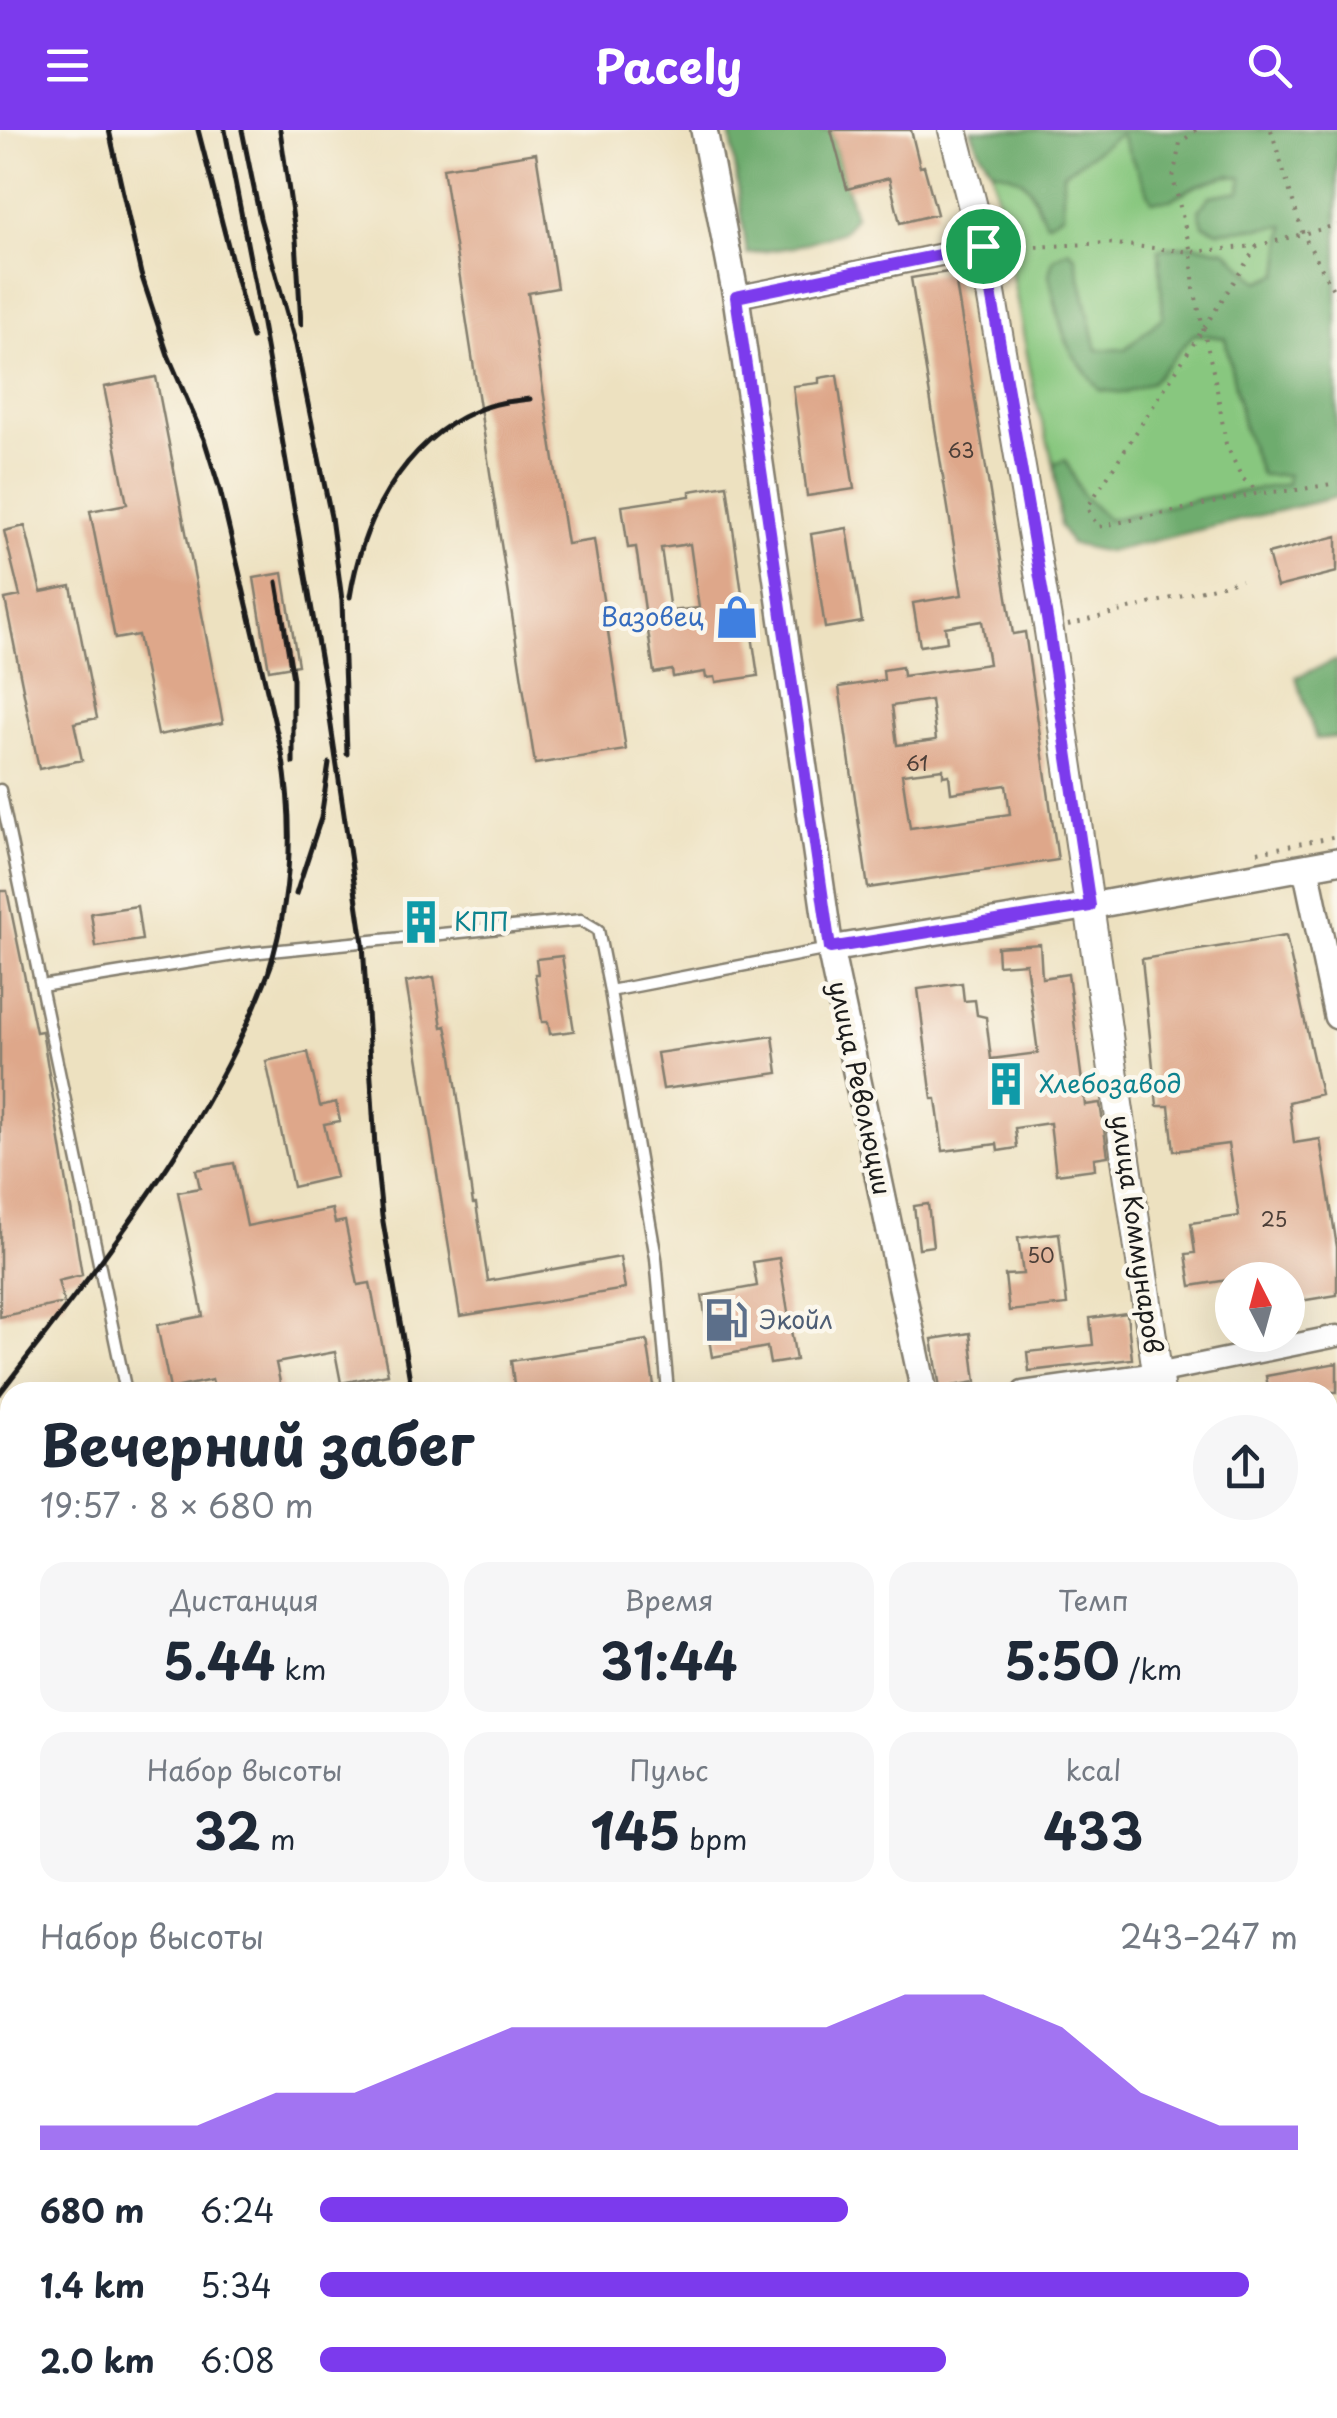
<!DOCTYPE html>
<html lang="ru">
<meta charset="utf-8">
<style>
body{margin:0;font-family:"Playpen Sans",sans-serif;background:#f6f6f7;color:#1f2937;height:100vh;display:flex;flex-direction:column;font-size:38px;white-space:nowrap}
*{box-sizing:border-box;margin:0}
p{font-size:32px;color:#747a83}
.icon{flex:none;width:55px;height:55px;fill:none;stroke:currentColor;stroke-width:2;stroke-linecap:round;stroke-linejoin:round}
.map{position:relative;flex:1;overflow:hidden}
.drawer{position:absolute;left:0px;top:1252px;width:1338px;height:1038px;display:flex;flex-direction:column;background:#fff;border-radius:30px 30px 0 0;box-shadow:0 10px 40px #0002}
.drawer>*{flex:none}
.needle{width:65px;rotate:354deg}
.buttons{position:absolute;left:1215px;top:1132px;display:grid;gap:20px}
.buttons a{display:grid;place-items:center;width:90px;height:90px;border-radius:50%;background:#fff;box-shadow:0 10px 40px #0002;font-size:50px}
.pin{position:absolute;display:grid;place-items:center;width:85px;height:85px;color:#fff;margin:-42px;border:5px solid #fff;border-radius:50%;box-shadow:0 2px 10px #0007}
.round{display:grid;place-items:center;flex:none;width:105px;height:105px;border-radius:52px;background:#f6f6f7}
.summary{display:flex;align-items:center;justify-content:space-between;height:170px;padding:0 40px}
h1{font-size:55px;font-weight:700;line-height:75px}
.figures{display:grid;grid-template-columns:repeat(3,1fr);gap:15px;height:170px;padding:10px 40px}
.figures div{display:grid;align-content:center;border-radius:25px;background:#f6f6f7;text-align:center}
.figures b{font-size:50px;font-weight:700}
.figures small{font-size:28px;font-weight:400}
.figures p{font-size:28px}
.chart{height:280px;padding:20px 40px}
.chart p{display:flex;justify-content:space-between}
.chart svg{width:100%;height:180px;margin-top:10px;fill:#7c3aed;opacity:.7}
ul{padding:0 40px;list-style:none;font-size:32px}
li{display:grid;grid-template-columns:160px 120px 1fr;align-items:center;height:75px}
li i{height:25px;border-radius:12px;background:#7c3aed}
header{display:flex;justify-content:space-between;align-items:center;height:130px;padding:0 40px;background:#7c3aed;color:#fff;font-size:45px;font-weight:700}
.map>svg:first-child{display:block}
</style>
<header><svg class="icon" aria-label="menu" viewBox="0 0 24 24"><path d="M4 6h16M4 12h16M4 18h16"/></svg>Pacely<svg class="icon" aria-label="search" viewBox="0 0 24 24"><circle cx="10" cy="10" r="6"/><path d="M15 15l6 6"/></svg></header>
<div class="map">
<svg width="1337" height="2288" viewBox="0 0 1337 2288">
<rect width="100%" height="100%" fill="#fbf7ec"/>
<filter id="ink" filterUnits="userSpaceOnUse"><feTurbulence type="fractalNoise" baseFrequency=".01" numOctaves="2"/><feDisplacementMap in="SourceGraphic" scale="20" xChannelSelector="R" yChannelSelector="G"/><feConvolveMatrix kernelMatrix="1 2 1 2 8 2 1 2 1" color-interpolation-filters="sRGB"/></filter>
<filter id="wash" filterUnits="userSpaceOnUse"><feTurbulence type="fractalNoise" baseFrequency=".0048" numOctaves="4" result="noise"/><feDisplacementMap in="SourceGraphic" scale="40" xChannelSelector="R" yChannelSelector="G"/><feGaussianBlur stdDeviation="2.25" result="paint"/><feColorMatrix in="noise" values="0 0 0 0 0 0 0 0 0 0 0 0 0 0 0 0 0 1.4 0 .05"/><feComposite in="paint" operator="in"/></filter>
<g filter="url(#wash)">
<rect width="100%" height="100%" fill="#ede1c0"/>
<!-- green -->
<path fill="#88c77f" stroke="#52724e" stroke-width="2.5" d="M1120,3L1170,70C1192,58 1217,42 1242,47L1240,61L1219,101L1285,95L1279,144L1259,152L1159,119L1163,188L1125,219L1097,221L1075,126L1049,144C1055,169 1063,229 1088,238C1108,246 1131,248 1152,252L1194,204L1225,208L1244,299L1288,344V354L1204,368L1108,390L1082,365L1066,331L1054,334L1036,271L992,40C1023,46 1029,51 1039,81L1063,84L1062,44Z"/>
<!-- forest -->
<path fill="#6eac6e" stroke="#456445" stroke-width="2.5" d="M730,0H831L855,87L843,102L793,117L747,124Z
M971,0H1337V367L1107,422L1071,414L1060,396L1054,334L1066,330L1082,365L1108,390L1204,368L1287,354L1288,345H1261L1244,299L1225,208L1194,204L1152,252L1125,263L1099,260L1072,223L1062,198L1049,144L1053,129L1069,120L1075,126L1097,220L1125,219L1163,187L1159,119L1190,115L1226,120L1259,152L1279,144L1285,96L1218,101L1203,95L1199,80L1210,66L1240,61L1242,48L1229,45L1195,56L1170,70L1152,71L1120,4L1063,44V84L1046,93C1028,58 1035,49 992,40L980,21Z
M1337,530V607L1316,609L1296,547Z"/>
<g id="blocks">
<!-- building -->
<path fill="#dea78a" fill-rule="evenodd" d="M831,0H911L920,37L924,36L937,84L900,93L889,48L847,59Z
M536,23L557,158L528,163L567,414L594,410L626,620L535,634L443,38Z
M954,141L1013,504L1025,502L1058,730L868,758L839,557L884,550L883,540L902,537L903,546L989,534L982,491L945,497L947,512L920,516L913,473L962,465L911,148ZM931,570L936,610L897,615L892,576ZM943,639V646L949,645L951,663L1006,655L1010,684L910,698L902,644Z
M837,245L854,359L807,366L793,256L819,253V248Z
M156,247L223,593L158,605L138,505L115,509L90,381L127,374L104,257Z
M727,355L743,471H747L758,546L716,552L715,547L706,548L705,542L673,547L672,540L654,543L636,417L628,418L622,376L690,366V361ZM690,414L699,478L670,481L661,418Z
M25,396L41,462L71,456L97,588L74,593L82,630L39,639L5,469L20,466L4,401Z
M847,398L862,492L825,498L811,404Z
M1337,406V442L1277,457L1268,424Z
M283,443L298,535L269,540L254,448Z
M0,761H7L36,902L42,901L82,1145L58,1151L64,1173L0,1187Z
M137,776L142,810L96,817L91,783Z
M1286,806L1321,964L1289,972L1294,1013L1320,1009L1337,1117V1165L1288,1173V1150H1253L1252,1146L1191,1156L1186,1124L1195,1123L1191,1093L1239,1086L1228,1014L1174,1021L1169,976H1157L1142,829Z
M1040,814L1042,848L1068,844L1085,975L1100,973L1108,1026L1094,1028L1095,1039L1056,1044L1050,993L1015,998L1017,1018L998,1021L997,1014L943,1021L936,969H932L918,859L962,853L964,871L975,870L977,885L986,887L991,929L1038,923L1026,833L998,835L997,817Z
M562,826L574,901L550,904L548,892H542L535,844H538L536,829Z
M434,847L442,897L446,896L451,919L473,1074H476L488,1151L620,1127L625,1159L460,1186L406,852Z
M773,906L778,943L663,959L657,923Z
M308,922L320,976L336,972L340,991L324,994L336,1047L293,1057L266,931Z
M234,1033L247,1096L332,1079L335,1093L345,1091L358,1155L370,1153L388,1244L341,1253L335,1222L276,1233L282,1262H215L212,1250L170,1259L157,1195L203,1186L178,1062L200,1058L196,1040Z
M928,1074L933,1116L919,1118L914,1076Z
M1059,1103L1067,1175L1009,1181L1005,1145L1023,1144L1018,1108Z
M779,1128L796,1230L770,1234L767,1217L712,1227L702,1166L757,1156L753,1132Z
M1127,1183L1132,1229L1029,1241L1027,1222L1093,1215L1090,1188Z
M970,1203L976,1252L940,1258L932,1209Z
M647,1210L655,1262H515L511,1231Z
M1337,1233V1262H1269L1266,1246Z"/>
</g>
</g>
<g filter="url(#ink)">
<use href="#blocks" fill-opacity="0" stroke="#847e6e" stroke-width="2.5"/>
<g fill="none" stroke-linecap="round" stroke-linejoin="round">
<!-- service casing -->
<g stroke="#847e6e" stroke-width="15">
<path id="service" d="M0,660L126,1262
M41,856L241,824L581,790L598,800L610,861
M668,1262L656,1128L610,861L829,819
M1328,1567L1337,1565
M0,2170L10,2169
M336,2280L338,2288"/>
</g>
<!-- minor casing -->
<g stroke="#847e6e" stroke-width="25">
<path id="minor" d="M736,167L983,116
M1023,1262L1157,1243L1337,1206"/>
</g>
<!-- tertiary casing -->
<g stroke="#847e6e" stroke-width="30">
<path id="tertiary" d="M704,0L736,167L830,819L924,1262
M1306,738L1337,886
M830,819L1090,776L1337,731
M1328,1920L1337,1918
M1095,2280L1097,2288"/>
</g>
<!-- secondary casing -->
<g stroke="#847e6e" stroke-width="32">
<path id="secondary" d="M953,0L983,116L1049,501L1160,1262
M1328,2176L1337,2224"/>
</g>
<!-- path -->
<path stroke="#847e6e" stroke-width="4" stroke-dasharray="2.5 8" stroke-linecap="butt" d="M1196,0L1180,13L1173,48L1191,122L1194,159L1216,254L1226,314L1242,348L1260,363
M1271,0L1303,104L1337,167
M1257,116L1087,378L1098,397L1260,363L1297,360L1337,353
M1015,118L1106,113L1191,122L1257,116L1337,95
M1068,495L1241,450
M1258,722L1337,706"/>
<!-- service -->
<use href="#service" stroke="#fff" stroke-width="10"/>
<!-- minor -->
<use href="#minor" stroke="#fff" stroke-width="20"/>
<!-- tertiary -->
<use href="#tertiary" stroke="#fff" stroke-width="25"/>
<!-- secondary -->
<use href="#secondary" stroke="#fff" stroke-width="28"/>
<!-- rail -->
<path stroke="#1c1c1c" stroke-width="5" d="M109,0L141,144L168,225L204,309L220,360L282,624C295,698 291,769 269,840
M198,0L252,208
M225,0L255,154L325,555L363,813L375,1017L382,1086L412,1262
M242,0L260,88L296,215L331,387L342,470L347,624
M280,0L296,109L301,194
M277,452L293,549V633
M350,467C362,392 402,312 476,281C493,273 511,271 530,269
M296,764L321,688L329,633
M0,1263C105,1126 214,995 273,830
M0,1315L10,1278
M0,1376L3,1437L10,1483
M584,2280L585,2288
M617,2280L620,2288
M680,2280L682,2288
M701,2280L704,2288"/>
</g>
</g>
<g fill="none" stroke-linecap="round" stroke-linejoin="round" filter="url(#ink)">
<!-- route casing -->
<g stroke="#fff" stroke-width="20">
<path id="route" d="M983,116L1049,500L1090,776L830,818L736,167Z"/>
</g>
<!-- route -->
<use href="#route" stroke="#7c3aed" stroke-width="12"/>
</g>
<!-- icons -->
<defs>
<g id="shop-bare" transform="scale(3.45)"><path d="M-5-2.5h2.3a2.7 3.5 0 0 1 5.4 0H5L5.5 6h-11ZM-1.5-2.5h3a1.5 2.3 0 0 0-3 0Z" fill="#3f7fe0" stroke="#fbf7ec" stroke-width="2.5" paint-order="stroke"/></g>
<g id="building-bare" transform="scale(3.45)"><path d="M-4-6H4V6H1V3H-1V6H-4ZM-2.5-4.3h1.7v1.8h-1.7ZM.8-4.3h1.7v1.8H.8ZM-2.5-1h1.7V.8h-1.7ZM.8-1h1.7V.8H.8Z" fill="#0f9aa8" stroke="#fbf7ec" stroke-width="2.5" paint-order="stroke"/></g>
<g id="fuel-bare" transform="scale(3.45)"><path d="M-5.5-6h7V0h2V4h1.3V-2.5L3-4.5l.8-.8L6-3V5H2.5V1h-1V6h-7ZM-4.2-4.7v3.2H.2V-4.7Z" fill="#5c6f8a" stroke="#fbf7ec" stroke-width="2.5" paint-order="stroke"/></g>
</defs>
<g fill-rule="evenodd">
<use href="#shop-bare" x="737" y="487"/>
<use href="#building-bare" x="421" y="792"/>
<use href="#building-bare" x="1006" y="954"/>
<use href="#fuel-bare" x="726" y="1190"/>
</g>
<g text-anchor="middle" stroke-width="9" stroke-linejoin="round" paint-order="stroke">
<!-- number labels -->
<g font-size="20" fill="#4c3f38">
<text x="961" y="328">63</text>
<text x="917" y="641">61</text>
<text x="1274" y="1097">25</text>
<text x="1041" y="1133">50</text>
</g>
<!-- shop labels -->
<g font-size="25" fill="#366cbe" stroke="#fbf7ec" text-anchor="end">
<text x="704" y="496">Вазовец</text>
</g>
<!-- culture labels -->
<g font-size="25" fill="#0d838f" stroke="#fbf7ec" text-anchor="start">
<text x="454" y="801">КПП</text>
<text x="1039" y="963">Хлебозавод</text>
</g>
<!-- street labels -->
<g font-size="25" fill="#1c1c1c" stroke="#fbf7ec">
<text transform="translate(860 958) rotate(78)" y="9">улица Революции</text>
<text transform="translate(1137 1104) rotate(82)" y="9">улица Коммунаров</text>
</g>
<!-- service labels -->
<g font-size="25" fill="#4e5e75" stroke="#fbf7ec" text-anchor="start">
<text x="759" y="1199">Экойл</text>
</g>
</g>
</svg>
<div class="buttons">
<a><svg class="needle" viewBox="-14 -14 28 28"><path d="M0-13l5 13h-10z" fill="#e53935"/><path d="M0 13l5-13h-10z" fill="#747a83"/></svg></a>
</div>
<div class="pin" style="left:983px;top:116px;background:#1e9e55"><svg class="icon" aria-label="arrive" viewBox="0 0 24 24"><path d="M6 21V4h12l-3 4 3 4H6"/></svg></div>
<section class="drawer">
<div class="summary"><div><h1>Вечерний забег</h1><p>19:57 · 8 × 680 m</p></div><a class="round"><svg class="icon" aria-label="share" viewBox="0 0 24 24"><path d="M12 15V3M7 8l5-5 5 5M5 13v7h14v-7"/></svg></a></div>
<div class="figures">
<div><p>Дистанция</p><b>5.44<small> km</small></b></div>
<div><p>Время</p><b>31:44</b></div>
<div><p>Темп</p><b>5:50<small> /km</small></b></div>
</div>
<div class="figures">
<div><p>Набор высоты</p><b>32<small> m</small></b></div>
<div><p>Пульс</p><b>145<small> bpm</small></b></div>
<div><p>kcal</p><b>433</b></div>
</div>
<div class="chart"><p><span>Набор высоты</span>243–247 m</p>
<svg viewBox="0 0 160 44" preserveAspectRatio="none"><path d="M0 44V38L10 38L20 38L30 30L40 30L50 22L60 14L70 14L80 14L90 14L100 14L110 6L120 6L130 14L140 30L150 38L160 38V44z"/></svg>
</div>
<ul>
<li><b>680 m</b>6:24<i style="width:54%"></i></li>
<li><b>1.4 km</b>5:34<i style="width:95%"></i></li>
<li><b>2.0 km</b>6:08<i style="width:64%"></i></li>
</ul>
</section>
</div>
